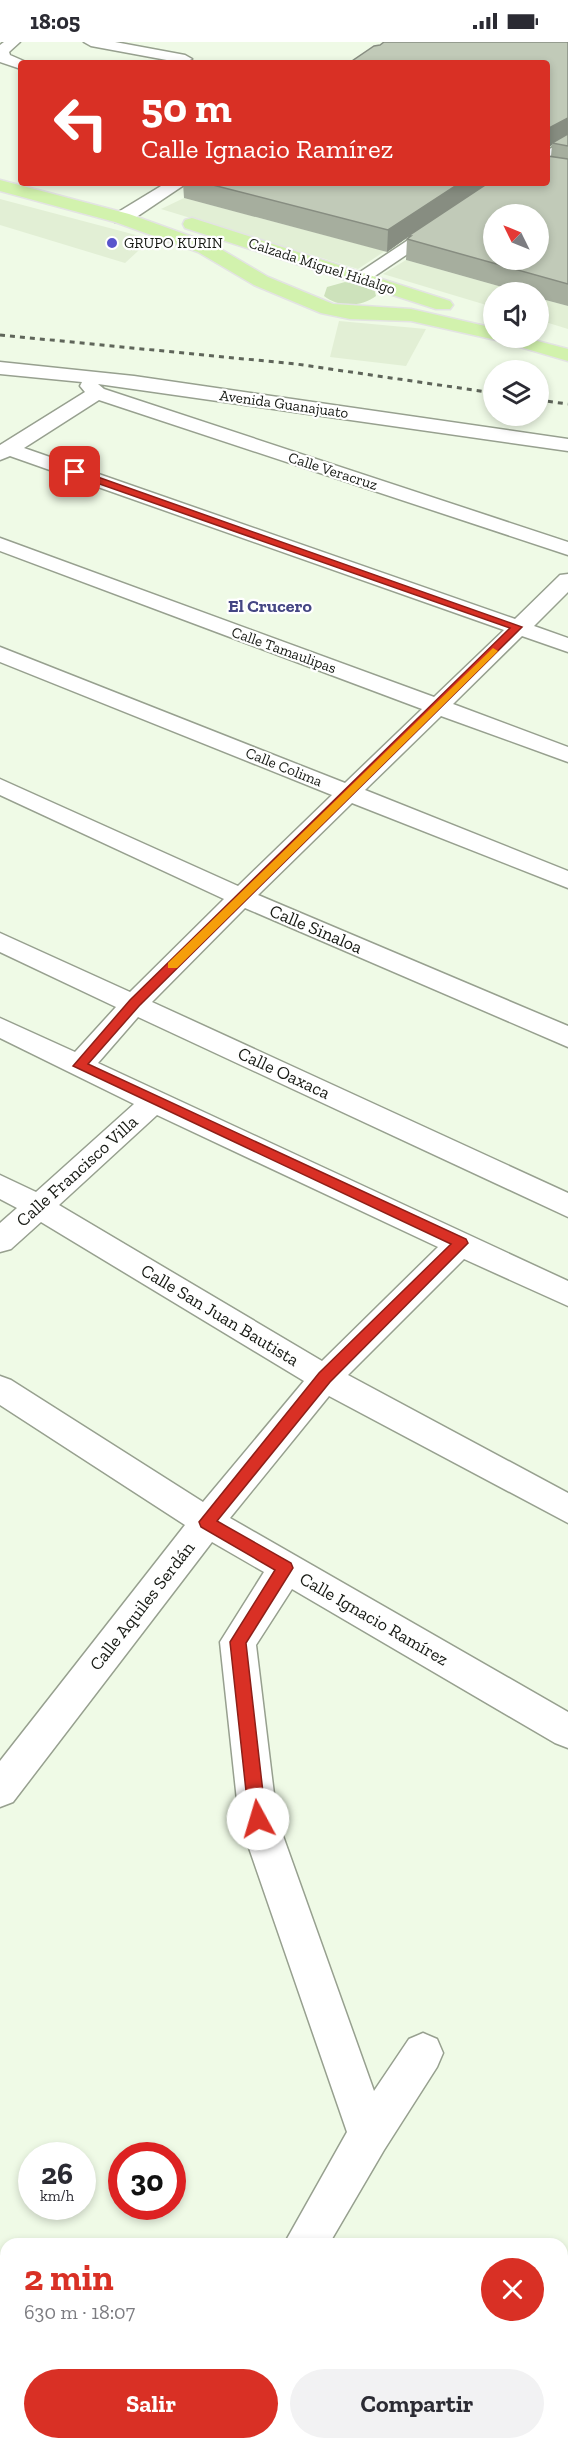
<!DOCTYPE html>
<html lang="es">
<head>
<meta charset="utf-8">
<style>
	:root { --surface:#fff; --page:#f2f2f3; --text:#2b2b33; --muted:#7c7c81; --accent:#d93025 }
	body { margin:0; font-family:"Zilla Slab",serif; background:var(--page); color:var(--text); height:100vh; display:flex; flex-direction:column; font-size:22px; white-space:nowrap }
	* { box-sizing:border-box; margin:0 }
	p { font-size:20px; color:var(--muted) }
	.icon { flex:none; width:33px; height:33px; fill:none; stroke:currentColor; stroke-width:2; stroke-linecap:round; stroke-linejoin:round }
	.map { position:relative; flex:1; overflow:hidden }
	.details { position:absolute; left:0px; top:2196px; width:568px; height:212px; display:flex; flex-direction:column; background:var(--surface); border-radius:18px 18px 0 0; box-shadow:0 3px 9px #0003 }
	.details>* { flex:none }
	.banner { position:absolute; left:18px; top:18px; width:532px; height:126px; border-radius:6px; box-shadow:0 3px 9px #0003; background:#d93025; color:#fff; overflow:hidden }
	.needle { width:39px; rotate:313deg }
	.controls { position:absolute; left:483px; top:162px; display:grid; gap:12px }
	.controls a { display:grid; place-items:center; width:66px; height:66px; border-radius:50%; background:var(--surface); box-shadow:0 3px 9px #0003; font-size:30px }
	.speed { position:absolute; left:18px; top:2100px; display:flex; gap:12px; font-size:30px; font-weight:700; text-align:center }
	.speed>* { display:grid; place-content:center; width:78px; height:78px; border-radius:50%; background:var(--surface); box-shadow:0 3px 9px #0003; line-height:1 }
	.speed small { font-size:15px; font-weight:400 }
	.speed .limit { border:9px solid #d22; background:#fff; color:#111 }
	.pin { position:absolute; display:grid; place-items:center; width:51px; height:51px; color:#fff; margin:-26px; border-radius:12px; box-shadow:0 3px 9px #0006 }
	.me { position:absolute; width:66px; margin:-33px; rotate:354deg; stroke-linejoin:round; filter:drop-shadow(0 0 4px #0008) }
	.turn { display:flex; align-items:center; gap:21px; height:126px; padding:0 24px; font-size:27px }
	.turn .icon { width:78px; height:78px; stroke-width:2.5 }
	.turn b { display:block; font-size:42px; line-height:51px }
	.round { display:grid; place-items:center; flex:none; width:63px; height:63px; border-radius:32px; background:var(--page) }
	.overview { display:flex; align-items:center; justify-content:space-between; height:102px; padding:0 24px }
	h1 { font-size:36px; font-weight:700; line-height:45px; color:var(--accent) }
	.action { display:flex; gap:12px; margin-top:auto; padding:12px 24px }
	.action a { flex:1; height:69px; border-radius:36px; background:var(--accent); color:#fff; font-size:24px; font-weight:700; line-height:69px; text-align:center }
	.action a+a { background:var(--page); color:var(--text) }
	.status { display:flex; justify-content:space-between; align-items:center; height:42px; padding:0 30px; background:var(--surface); direction:ltr }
	.status svg { height:16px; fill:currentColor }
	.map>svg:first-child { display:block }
</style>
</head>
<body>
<div class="status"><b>18:05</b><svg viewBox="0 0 49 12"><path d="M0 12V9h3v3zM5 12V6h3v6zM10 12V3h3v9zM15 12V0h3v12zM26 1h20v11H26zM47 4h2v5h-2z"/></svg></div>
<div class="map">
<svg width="568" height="2407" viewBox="0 0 568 2407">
	<rect width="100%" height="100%" fill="#effae6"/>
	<g fill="#e2efd5">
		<polygon points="184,156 385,209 358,227 161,167"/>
		<polygon points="0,157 151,197 125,221 0,183"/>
		<polygon points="406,218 520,250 494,250 493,265 383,232"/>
		<polygon points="538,256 568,264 568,287 539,278"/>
		<polygon points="339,279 426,287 406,324 330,315"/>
	</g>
	<path fill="#cde2bb" d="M345,240L374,246L376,254C361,265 339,266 324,254L327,245Z"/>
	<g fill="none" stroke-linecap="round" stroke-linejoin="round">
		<g stroke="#97a08f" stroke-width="3">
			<g id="minor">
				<polygon points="4,0 20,0 9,10 10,13 26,20 21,21 21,27 0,20 0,3"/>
				<polygon points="84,0 115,0 185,13 192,17 183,21 91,4"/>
				<polygon points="568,96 568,108 548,120 548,108"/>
				<polygon points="494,141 513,141 366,240 360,241 351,236"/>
				<path d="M0,320L134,334L568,397V409L98,342L104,347L568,500V513L99,358L24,406L515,577L560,533L568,532V550L534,584L568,596V610L522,594L453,662L568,705V720L441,674L365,748L568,829V846L352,761L258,853L568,984V1005L245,866L152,960L568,1151V1175L138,975L98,1021L568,1239V1264L464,1217L348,1333L568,1451V1481L329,1354L230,1476L568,1670V1706L555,1701L292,1547L256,1603L277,1777L374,2049L409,1997L423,1991L437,1997L443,2011L437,2025L384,2108L329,2202H284L347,2090L239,1777L220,1600L264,1530L212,1500L13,1760L0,1765V1719L185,1483L0,1363V1334L11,1338L203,1460L304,1339L41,1180L11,1207L0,1210V1181L17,1166L0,1157V1133L36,1150L134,1062L0,996V976L75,1010L116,965L0,910V891L130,950L224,857L0,753V737L238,844L332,753L0,620V605L345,741L422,667L0,509V496L434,655L504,588L10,414L0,418V403L85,350L80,344L82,340L0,332ZM157,1073L438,1205L322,1319L59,1163Z"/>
				<polygon points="0,2252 6,2255 6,2300 0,2297"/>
				<polygon points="126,2402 211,2402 209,2407 128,2407"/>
			</g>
		</g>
		<g stroke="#97a08f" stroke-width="3">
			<polygon id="tertiary" points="166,141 187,141 129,180 115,180 113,176 115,172"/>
		</g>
		<g stroke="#e3e3e3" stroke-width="3">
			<g id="primary">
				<polygon points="0,138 129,172 212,202 268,235 333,262 411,267 494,286 494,296 526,296 568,307 568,319 496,298 411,279 350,277 321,271 254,243 198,210 115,180 0,149"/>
				<polygon points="192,176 450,259 453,263 450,267 436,267 185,186 183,182 185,178"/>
			</g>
		</g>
		<use href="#minor" fill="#fff" fill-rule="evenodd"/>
		<use href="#tertiary" fill="#fff" fill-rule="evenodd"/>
		<use href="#primary" fill="#d2f2ad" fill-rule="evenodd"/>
		<g stroke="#5f655a" stroke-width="3" stroke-dasharray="5 5" stroke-linecap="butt">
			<polyline points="0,293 296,322 494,351"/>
			<polyline points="538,358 568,362"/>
		</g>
	</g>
	<path fill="#a6ae9e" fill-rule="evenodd" d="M568,0V264L538,256V250H520L406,218L407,197L408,195L387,210L184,156L183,141H548V21ZM552,103L551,114H548V105Z"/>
	<g fill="#878d81">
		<polygon points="568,76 568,95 552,101 552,103 548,106 549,86"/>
		<polygon points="460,141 490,141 408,194 408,195 387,210 388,188"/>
	</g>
	<g fill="#c1cab8" stroke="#878d81" stroke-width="1.5" fill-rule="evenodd">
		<path d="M384,0H568V76L549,86L548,114L568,117V242L407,197L411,194H408L488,141H548V21H349L374,4L380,3ZM494,172H538V218H494Z"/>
		<polygon points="568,92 568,104 552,101"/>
		<polygon points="205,141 460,141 388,188"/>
	</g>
	<polygon fill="#d93025" stroke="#8d1f18" stroke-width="1.5" points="71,428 78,428 522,585 139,964 88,1022 466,1197 468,1201 330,1340 217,1479 291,1521 293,1526 246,1601 266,1777 264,1783 258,1785 252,1783 249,1777 230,1600 275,1528 201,1485 199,1480 319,1331 451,1202 73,1024 130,958 510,586 71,432"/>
	<polygon fill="#f59e0b" points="493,606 498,609 496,611 177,926 168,926 168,921"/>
	<circle fill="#5854cc" stroke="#fff" stroke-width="2" cx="112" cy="201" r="6"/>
	<g text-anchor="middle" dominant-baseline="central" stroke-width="4.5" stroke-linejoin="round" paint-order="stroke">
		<g font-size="15" fill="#161913" stroke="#fff" text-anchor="start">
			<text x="124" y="201">GRUPO KURIN</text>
		</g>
		<g font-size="15" fill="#161913" stroke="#fff">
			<text transform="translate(322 224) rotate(18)">Calzada Miguel Hidalgo</text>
			<text transform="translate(284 362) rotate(8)">Avenida Guanajuato</text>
			<text transform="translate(333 429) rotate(18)">Calle Veracruz</text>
			<text transform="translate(284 608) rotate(20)">Calle Tamaulipas</text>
			<text transform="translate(284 725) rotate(22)">Calle Colima</text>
		</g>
		<g font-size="18" font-weight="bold" fill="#444683" stroke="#fff">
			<text x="270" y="564">El Crucero</text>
		</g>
		<g font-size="18" fill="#161913" stroke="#fff">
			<text transform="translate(316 887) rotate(23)">Calle Sinaloa</text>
			<text transform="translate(284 1031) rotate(25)">Calle Oaxaca</text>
			<text transform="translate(77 1129) rotate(-42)">Calle Francisco Villa</text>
			<text transform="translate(220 1273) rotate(31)">Calle San Juan Bautista</text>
			<text transform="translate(142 1564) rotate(-52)">Calle Aquiles Serdán</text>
			<text transform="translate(374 1577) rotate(30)">Calle Ignacio Ramírez</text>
		</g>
	</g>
</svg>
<div class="controls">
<a><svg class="needle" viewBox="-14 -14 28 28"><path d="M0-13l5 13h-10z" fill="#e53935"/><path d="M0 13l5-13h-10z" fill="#7c7c81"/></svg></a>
<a><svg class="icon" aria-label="sound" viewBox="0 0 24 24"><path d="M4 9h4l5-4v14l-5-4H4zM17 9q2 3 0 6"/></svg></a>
<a><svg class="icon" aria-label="layers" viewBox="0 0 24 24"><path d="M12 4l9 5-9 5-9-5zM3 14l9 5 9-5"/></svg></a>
</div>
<div class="speed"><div>26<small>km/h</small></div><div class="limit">30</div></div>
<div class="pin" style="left:75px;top:430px;background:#d93025"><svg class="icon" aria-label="arrive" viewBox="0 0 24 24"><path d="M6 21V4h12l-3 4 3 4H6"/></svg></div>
<svg class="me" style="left:258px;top:1777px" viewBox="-20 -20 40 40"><circle r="19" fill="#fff"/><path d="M0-13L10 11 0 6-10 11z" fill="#d93025"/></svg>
<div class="banner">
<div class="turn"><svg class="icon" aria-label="left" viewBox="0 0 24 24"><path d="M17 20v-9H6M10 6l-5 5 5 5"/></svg><div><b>50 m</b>Calle Ignacio Ramírez</div></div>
</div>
<section class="details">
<div class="overview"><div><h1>2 min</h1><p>630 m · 18:07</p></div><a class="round" style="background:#d93025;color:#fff"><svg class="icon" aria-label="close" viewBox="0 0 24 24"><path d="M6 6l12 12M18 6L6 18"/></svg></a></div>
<div class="action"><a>Salir</a><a>Compartir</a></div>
</section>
</div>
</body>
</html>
